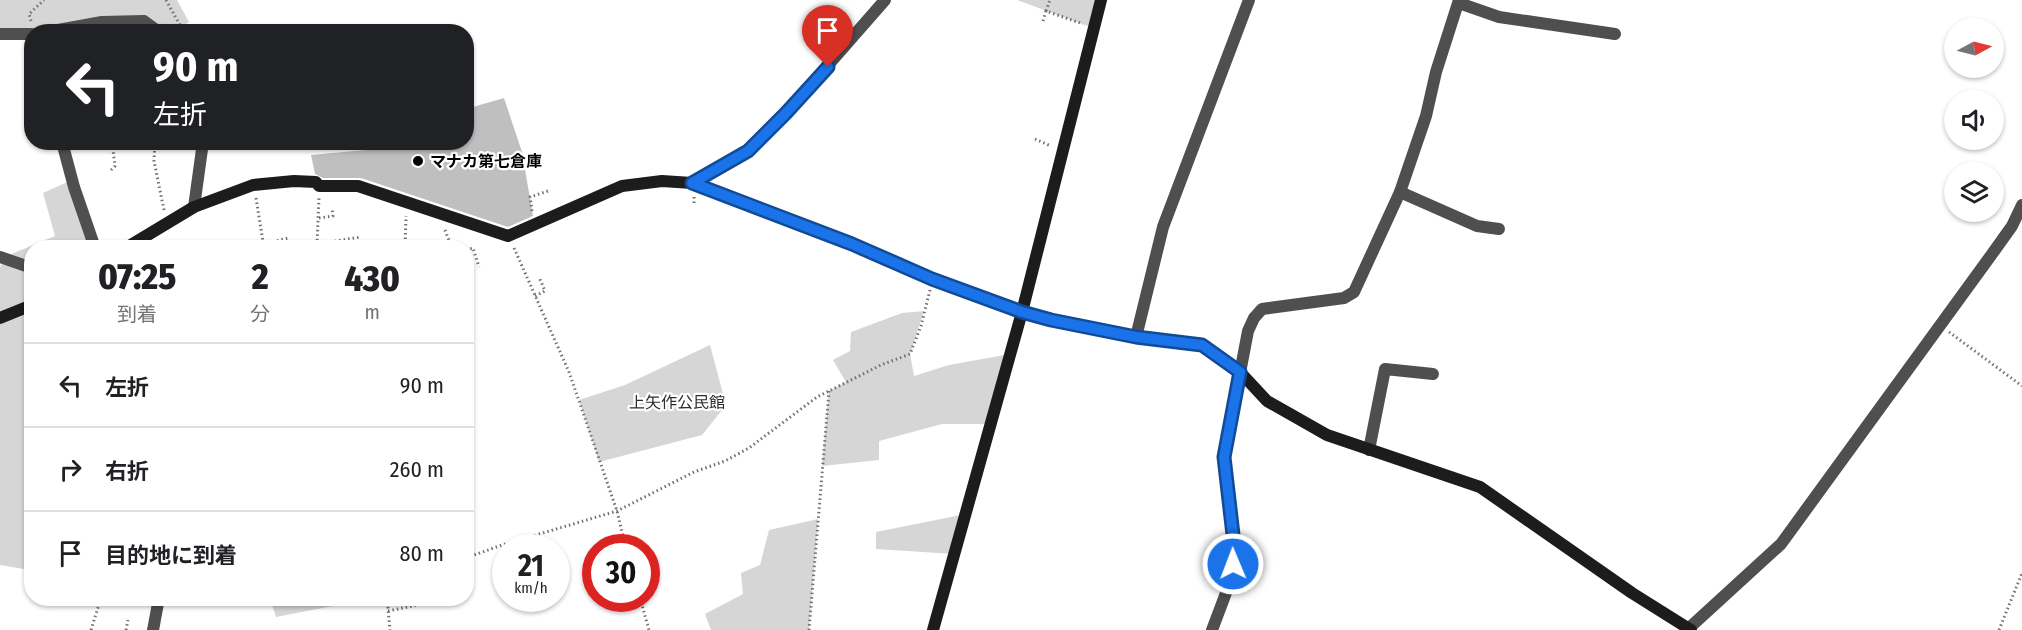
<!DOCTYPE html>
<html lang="ja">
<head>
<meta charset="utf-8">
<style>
	:root { --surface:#fff; --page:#f2f2f2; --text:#202124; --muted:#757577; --line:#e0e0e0 }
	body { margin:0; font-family:"Fira Sans Condensed","Noto Sans JP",sans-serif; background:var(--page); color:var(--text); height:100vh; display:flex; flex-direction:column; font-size:22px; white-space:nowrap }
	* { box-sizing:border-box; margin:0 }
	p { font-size:20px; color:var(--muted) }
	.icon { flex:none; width:33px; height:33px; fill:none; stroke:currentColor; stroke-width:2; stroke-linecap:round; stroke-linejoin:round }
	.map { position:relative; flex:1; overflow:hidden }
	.panel { position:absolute; left:24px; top:240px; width:450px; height:366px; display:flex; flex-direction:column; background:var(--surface); border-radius:24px; box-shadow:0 2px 4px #0004 }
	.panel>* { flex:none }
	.banner { position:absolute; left:24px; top:24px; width:450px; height:126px; border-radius:24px; box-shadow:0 2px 4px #0004; background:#202124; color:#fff; overflow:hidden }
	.needle { width:39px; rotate:83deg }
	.controls { position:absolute; left:1944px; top:18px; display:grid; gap:12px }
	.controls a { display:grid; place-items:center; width:60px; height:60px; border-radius:50%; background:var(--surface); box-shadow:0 2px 4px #0004; font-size:30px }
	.speed { position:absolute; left:492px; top:534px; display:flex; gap:12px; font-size:30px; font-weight:700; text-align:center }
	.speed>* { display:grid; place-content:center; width:78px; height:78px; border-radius:50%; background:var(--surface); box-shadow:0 2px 4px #0004; line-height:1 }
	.speed small { font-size:15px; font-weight:400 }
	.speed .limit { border:9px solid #d22; background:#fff; color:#111 }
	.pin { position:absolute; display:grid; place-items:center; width:51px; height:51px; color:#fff; margin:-62px -26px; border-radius:50% 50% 50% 0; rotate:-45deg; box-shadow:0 0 6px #0007 }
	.pin .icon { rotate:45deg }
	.me { position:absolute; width:66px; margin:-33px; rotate:359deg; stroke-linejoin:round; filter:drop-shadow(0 0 4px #0008) }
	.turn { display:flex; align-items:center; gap:21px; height:126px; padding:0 30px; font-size:27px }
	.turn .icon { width:78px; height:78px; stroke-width:2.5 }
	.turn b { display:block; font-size:42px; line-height:51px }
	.eta { display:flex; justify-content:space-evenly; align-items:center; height:102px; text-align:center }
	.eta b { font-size:36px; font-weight:800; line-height:42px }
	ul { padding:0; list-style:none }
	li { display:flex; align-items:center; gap:18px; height:84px; padding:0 30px; border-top:2px solid var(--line) }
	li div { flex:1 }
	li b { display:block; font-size:22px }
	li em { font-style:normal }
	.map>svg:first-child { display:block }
</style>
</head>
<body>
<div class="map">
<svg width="2022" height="630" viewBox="0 0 2022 630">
	<rect width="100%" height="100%" fill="#fff"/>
	<g fill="#d6d6d6">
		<path d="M0,0H177L189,22C169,34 164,35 144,21L47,31L0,34Z"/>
		<polygon points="1017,0 1101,0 1093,28"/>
		<polygon points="72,180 95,247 32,248 30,570 0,565 0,268 4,257 55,236 43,193"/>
		<polygon points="924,311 910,354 914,376 949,365 1010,354 991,424 942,424 879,441 879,460 822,466 829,391 846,382 833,360 850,351 851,332 902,313"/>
		<polygon points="710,345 726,405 702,435 599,462 579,400 625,385"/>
		<polygon points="966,514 954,554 876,549 876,532"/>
		<polygon points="818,519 809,630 711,630 705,614 743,594 741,573 760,565 769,530"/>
		<polygon points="270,598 369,598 369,599 276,617"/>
	</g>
	<polygon fill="#bfbfbf" points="504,98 522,152 533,216 508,227 361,178 323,178 315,174 311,155 366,150 380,142 466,142 466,109"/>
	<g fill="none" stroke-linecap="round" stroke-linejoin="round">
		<g stroke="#717171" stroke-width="3" stroke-dasharray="1.5 3" stroke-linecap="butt">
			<polyline points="166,0 181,27"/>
			<polyline points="1046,11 1050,0"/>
			<polyline points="31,21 29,14 44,0"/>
			<polyline points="1043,21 1046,11 1083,24"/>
			<polyline points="1035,139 1051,146"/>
			<polyline points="155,142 154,161 164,210"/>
			<polyline points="111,170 115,166 112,142"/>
			<polyline points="694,197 694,205"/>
			<polyline points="256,198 264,248"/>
			<polyline points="532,211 530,197 548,191"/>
			<polyline points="319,218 333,216 332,208"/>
			<polyline points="445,230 452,248"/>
			<polyline points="264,244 288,238"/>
			<polyline points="317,244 361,237"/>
			<polyline points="308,248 317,244 319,197"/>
			<polyline points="405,248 406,216"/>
			<polyline points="514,248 569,372 617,511 626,548"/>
			<polyline points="466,250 473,248 479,267"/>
			<polyline points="535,296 545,291 539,277"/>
			<polyline points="1949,332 2022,386"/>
			<polyline points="466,558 499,546 617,511 694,472 725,461 749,448 817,397 881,365 910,354 921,326 930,290"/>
			<polyline points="387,598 390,630"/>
			<polyline points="640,598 649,630"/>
			<polyline points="388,611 442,600"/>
			<polyline points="91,630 101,598"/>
			<polyline points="126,630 128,620"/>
			<polyline points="809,630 829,391"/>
			<polyline points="1999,630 2022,573"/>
		</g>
		<g stroke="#4f4f4f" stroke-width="12">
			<polyline points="1459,3 1499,17 1615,34"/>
			<polyline points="47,32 102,22 144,21 159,32"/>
			<polyline points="0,34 32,34"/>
			<polyline points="62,142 74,187 95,248"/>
			<polyline points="692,183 748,151 786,113 885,0"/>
			<polyline points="1400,192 1477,226 1499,229"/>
			<polyline points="194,207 203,142"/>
			<polyline points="0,257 32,268"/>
			<polyline points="1136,337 1163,227 1249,0"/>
			<polyline points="1369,450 1385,369 1433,374"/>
			<polyline points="153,630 159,598"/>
			<polyline points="1212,630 1232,577 1235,552 1224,457 1248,331 1254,318 1262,309 1344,298 1354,292 1400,192 1426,116 1436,72 1459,0"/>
			<polyline points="1687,630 1781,544 1992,254 2012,226 2022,205"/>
		</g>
		<g stroke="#1c1c1c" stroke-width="12">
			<polyline points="126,248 194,207 253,185 294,181 316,182 319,186 358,186 508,236 622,186 662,181 692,183 852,244 932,279 1022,312 1051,320 1136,337 1202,345 1240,372 1267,401 1327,435 1480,487 1632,593 1691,630"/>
			<polyline points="0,318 32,305"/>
			<polyline points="933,630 1022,312 1101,0"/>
		</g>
	</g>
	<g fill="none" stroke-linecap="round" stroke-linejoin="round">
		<g stroke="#114b97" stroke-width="15">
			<polyline id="route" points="828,67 786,113 748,151 692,183 852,244 932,279 1022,312 1051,320 1136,337 1202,345 1240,372 1224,457 1235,552 1233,564"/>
		</g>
		<use href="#route" stroke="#1a73e8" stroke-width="10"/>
	</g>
	<circle fill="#000" stroke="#fff" stroke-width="2" cx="418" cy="161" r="6"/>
	<g text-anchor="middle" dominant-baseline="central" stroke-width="4.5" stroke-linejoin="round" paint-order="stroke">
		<g font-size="16" font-weight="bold" fill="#000" stroke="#fff" text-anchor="start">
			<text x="430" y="161">マナカ第七倉庫</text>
		</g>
		<g font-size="16" fill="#2d2d2d" stroke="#fff">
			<text x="677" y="402">上矢作公民館</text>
		</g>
	</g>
</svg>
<div class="controls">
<a><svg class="needle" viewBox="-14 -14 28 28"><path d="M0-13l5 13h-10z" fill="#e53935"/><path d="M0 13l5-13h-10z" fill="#757577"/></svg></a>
<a><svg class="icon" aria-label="sound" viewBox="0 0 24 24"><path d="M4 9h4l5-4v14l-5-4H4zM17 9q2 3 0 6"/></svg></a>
<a><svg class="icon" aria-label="layers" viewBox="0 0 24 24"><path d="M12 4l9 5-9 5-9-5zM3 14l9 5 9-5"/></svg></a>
</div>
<div class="speed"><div>21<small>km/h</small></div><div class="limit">30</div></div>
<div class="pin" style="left:828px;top:67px;background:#d93025"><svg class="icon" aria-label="arrive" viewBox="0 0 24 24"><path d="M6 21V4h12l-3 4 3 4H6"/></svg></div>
<svg class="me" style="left:1233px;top:564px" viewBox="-20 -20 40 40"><circle r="17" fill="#1a73e8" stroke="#fff" stroke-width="3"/><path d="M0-11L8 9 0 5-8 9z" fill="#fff"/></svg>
<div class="banner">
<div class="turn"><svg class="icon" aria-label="left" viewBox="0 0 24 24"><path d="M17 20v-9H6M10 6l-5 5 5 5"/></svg><div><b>90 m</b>左折</div></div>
</div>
<section class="panel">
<div class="eta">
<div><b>07:25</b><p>到着</p></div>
<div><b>2</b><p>分</p></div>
<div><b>430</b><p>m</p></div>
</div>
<ul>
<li><svg class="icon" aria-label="left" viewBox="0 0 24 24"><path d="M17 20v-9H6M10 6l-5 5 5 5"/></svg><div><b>左折</b></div><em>90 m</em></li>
<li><svg class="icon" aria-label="right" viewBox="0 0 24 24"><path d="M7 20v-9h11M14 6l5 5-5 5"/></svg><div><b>右折</b></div><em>260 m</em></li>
<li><svg class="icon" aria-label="arrive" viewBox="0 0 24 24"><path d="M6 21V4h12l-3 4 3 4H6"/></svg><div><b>目的地に到着</b></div><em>80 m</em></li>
</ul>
</section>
</div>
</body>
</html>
